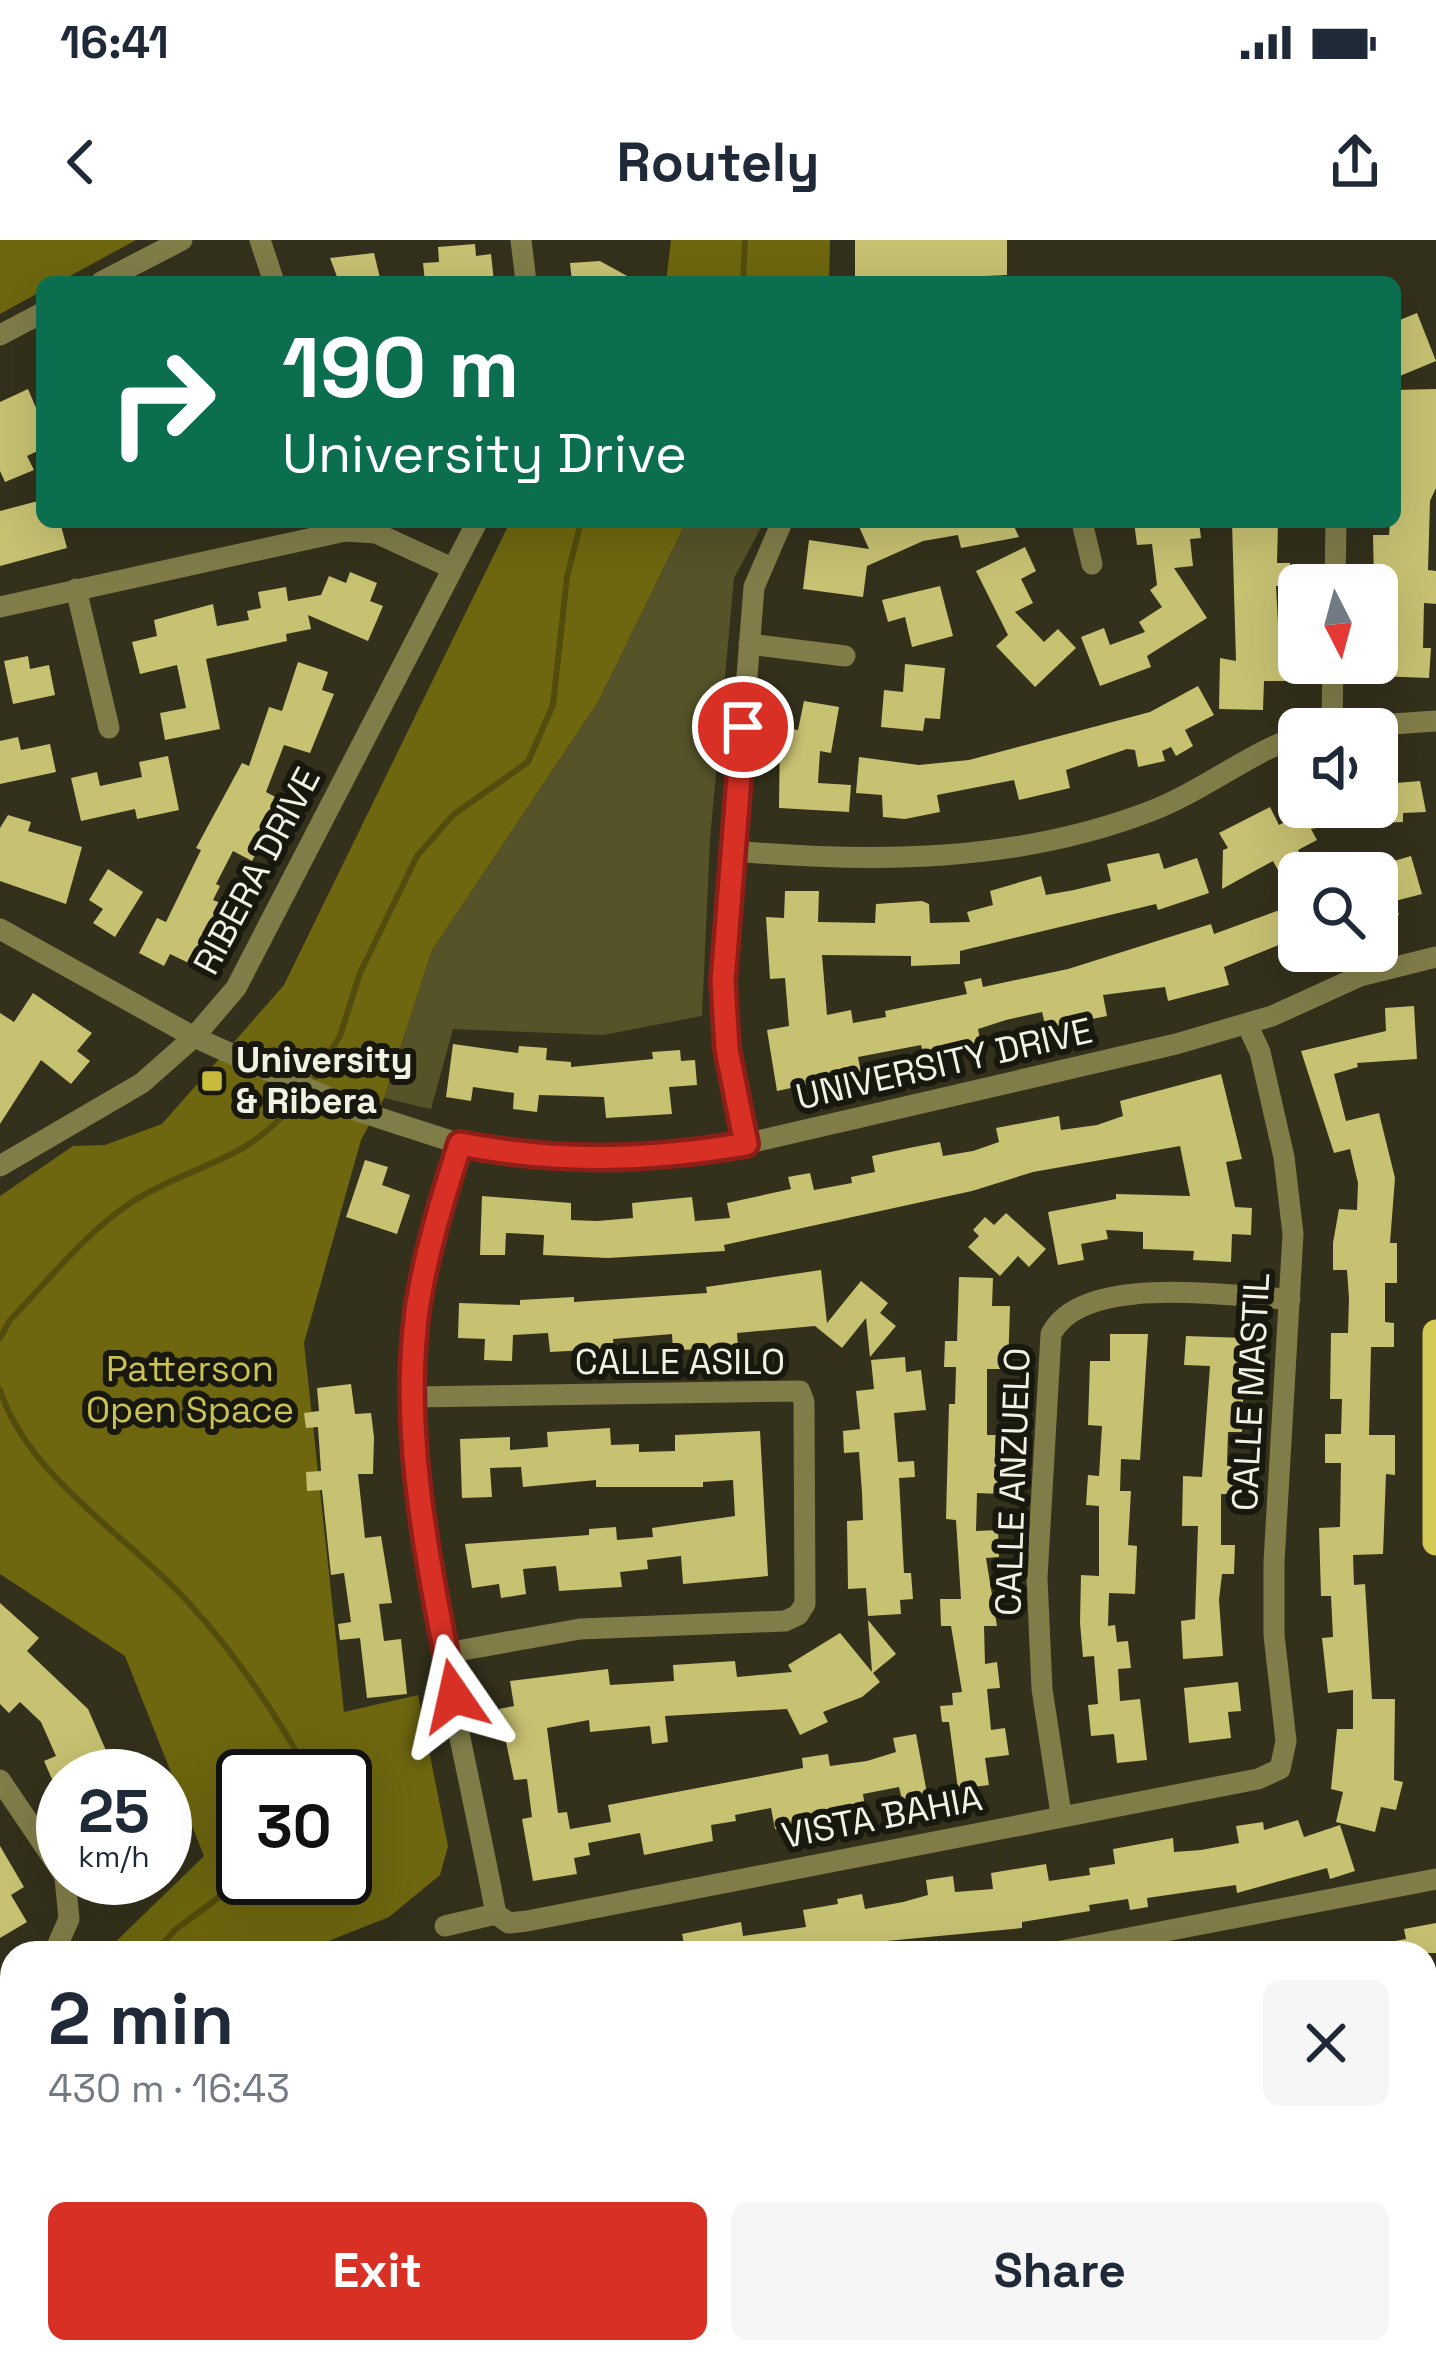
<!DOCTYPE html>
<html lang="en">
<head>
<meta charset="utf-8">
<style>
	:root { --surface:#fff; --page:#f6f6f7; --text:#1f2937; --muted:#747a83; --accent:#d93025 }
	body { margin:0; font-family:"Space Grotesk",sans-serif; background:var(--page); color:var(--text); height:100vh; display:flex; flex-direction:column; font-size:45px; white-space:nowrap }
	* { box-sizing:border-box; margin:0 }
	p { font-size:39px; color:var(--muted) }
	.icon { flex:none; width:66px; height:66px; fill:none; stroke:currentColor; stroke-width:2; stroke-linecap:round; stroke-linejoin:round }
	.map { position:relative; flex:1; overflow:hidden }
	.panel { position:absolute; left:0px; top:1701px; width:1437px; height:423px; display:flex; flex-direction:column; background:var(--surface); border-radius:36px 36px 0 0; box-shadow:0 12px 48px #0002 }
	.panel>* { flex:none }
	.top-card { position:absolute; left:36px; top:36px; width:1365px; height:252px; border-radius:18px; box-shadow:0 12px 48px #0002; background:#0b6e4f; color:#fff; overflow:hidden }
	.needle { width:78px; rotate:174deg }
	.controls { position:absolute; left:1278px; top:324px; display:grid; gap:24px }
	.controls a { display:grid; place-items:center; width:120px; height:120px; border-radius:18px; background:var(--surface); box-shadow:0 12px 48px #0002; font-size:60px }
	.speed { position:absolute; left:36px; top:1509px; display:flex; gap:24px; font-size:60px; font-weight:700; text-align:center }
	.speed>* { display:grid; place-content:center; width:156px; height:156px; border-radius:50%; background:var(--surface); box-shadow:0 12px 48px #0002; line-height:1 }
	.speed small { font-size:30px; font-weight:400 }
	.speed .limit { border:6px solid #111; border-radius:18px; background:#fff; color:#111 }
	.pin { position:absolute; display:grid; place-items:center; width:102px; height:102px; color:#fff; margin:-51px; border:6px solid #fff; border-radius:50%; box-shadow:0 3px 12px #0007 }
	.me { position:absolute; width:132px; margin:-66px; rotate:349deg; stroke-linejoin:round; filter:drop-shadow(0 0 9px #0008) }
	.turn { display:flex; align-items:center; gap:42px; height:252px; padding:0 48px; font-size:54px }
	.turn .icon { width:156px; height:156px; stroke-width:2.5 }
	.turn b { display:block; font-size:84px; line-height:102px }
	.round { display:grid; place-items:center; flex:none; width:126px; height:126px; border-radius:18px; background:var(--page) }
	.summary { display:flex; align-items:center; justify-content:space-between; height:204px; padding:0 48px }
	h1 { font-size:72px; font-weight:600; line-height:90px }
	.button { display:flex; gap:24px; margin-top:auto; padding:24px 48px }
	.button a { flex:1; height:138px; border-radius:18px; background:var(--accent); color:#fff; font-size:48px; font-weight:600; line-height:138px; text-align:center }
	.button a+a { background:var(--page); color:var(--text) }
	.status { display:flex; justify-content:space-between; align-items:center; height:84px; padding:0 60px; background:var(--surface); direction:ltr }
	.status svg { height:33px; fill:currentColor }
	header { display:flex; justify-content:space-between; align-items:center; height:156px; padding:0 48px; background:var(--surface); font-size:54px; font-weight:600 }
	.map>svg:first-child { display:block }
</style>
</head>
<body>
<div class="status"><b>16:41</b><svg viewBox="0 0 49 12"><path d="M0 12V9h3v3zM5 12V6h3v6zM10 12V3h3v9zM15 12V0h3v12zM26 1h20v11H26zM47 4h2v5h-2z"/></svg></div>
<header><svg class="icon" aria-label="back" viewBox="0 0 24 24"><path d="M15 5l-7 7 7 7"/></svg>Routely<svg class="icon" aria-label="share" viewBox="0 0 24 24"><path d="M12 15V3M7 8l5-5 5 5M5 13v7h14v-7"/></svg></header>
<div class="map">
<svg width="1436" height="2122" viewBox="0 0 1436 2122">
	<rect width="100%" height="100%" fill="#33311b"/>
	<polygon fill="#565329" points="686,282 764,282 734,338 710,599 702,776 603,795 453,789 431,869 384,858 432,710 598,462"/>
	<g fill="#6e670f" fill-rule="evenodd">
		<polygon points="0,0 136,0 59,42 42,42 42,51 0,74"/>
		<polygon points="671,0 830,0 829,42 666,42"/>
		<path d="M510,282H686L598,462L432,710L384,858L361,900L304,1103L344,1472L418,1455L448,1606L440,1635L389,1677L298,1713H104L204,1616L125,1416L0,1334V956L73,906L105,905L162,884L284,745ZM243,1536H345V1638H243Z"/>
		<polygon points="12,1800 12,2112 112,2112 112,2122 0,2122 0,1812"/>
	</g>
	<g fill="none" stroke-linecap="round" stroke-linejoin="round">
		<g stroke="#524d0c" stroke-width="6">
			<polyline points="743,42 745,0"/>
			<polyline points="312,842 340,796 360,733 417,616 453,575 528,522 553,465 567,337 581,282"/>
			<path d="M0,1098L10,1080C48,1041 86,992 132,962C203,918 245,927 304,852"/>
			<path d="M0,1150C28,1237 128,1296 188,1362C236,1415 276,1473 310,1536"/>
			<polyline points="155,1713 175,1690 245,1638"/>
			<polyline points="0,1858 12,1847"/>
		</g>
	</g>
	<g fill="#c7c172">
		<polygon points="855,0 1007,0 1007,35 855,42"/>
		<polygon points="475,4 476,16 491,14 494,42 425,42 423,23 439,22 438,7"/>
		<polygon points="374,13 381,42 339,42 330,18"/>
		<polygon points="600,21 638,42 572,42 570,23"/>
		<polygon points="1417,73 1436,121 1395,138 1395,82"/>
		<polygon points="28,149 42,182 42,194 36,197 42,209 27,216 34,230 5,242 0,231 0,162"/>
		<polygon points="1436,149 1436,248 1430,261 1428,330 1436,331 1436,364 1424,363 1423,408 1431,408 1429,438 1377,436 1377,389 1389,389 1390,351 1377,351 1374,345 1373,295 1389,295 1390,282 1395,282 1395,150"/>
		<polygon points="42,260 42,282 60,282 67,308 0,326 0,271"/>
		<polygon points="857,282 1012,282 1019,297 961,308 958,295 923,301 867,326 863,357 803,349 809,300 869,309"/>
		<polygon points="1134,282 1199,282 1201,298 1190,299 1193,326 1174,328 1207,378 1147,416 1151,427 1100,446 1081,397 1104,388 1110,405 1145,392 1139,382 1162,367 1150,350 1157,345 1152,304 1137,305"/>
		<polygon points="1232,282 1278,282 1277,323 1290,323 1290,346 1276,346 1278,384 1290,384 1287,441 1264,441 1263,470 1219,469 1220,418 1236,421"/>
		<polygon points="1025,307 1036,331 1021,339 1033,363 1015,372 1044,402 1058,389 1076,408 1035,447 996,406 1008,395 976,331"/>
		<polygon points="350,332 377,343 370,361 383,366 368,401 308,375 311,389 286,394 287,401 206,419 220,489 165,500 160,473 186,468 177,425 140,434 132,402 157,396 154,380 213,364 217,386 249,380 247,371 261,368 258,352 286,347 288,361 321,355 329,336 346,343"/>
		<polygon points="940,346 953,396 912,407 905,377 888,382 882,360"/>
		<polygon points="28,416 30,429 49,425 55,455 13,464 4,421"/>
		<polygon points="298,422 328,432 322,450 334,454 310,513 284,505 266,552 283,561 252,621 233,611 216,644 220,646 213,660 226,665 214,690 195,726 170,714 164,726 139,713 157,678 166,682 201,610 196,608 242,523 249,526 269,467 282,471"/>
		<polygon points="905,424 945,428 940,479 925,478 923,491 881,487 884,450 903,452"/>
		<polygon points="1198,446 1214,475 1185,490 1193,506 1176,516 1171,507 1162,511 1165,521 1138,527 1135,510 1127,509 1066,530 1070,548 1019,560 1014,540 937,555 940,572 905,579 883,577 882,555 856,553 859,517 919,525 969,520 1150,472"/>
		<polygon points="804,461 839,467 831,513 820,511 818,543 851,545 849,572 779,568 780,487 798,490"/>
		<polygon points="18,497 21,510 50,504 56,532 0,544 0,501"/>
		<polygon points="168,516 179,570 137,579 135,569 81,581 71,538 97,532 100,546 142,537 139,522"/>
		<polygon points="1395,520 1396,543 1420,541 1426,572 1403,573 1403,582 1376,583 1376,576 1311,589 1317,600 1298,610 1304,619 1279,632 1273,621 1222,649 1223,610 1228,608 1219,593 1270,567 1279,585 1313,567 1377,567 1377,521"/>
		<polygon points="8,575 31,582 28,591 82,607 66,664 0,641 0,588"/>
		<polygon points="1159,613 1164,629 1197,618 1209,653 1158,670 1156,664 960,711 960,724 911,726 911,716 822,715 827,775 851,770 853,783 886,777 885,771 967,754 964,742 981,738 983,747 1068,729 1211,684 1214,694 1299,663 1299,732 1286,702 1224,727 1229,745 1168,761 1165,747 1103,755 1107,776 1046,788 1042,772 1006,780 978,789 981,805 924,818 921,805 858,817 861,833 777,851 767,790 789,786 785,738 770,739 766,677 784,678 785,651 819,651 818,682 875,683 876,664 922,661 929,664 930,683 970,682 967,672 993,665 990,651 1041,636 1046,655 1074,650 1111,641 1107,624"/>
		<polygon points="1411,616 1422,654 1395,661 1399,675 1377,681 1377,626"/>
		<polygon points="108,629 143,652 115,697 93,683 103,669 89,660"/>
		<polygon points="33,753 92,793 77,811 90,821 71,844 41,820 0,884 0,773 14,782"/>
		<polygon points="1414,766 1417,819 1357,823 1358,827 1334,834 1346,881 1379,873 1395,938 1390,1003 1397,1003 1397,1043 1385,1043 1385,1082 1394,1083 1394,1107 1371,1107 1369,1195 1395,1195 1395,1235 1386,1234 1383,1314 1353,1315 1354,1345 1365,1344 1372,1459 1395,1459 1394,1540 1403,1542 1396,1570 1381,1567 1375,1592 1336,1582 1343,1552 1331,1549 1337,1489 1353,1489 1353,1450 1328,1453 1322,1398 1333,1397 1331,1356 1321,1356 1319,1288 1340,1287 1341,1223 1325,1223 1325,1194 1341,1194 1342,1159 1330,1159 1331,1093 1348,1093 1349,1058 1347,1030 1333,1030 1333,1003 1339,969 1357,970 1358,943 1350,909 1334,913 1301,811 1386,791 1385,768"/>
		<polygon points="453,804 518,813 519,806 547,808 546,820 571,822 571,827 653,819 652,812 680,810 681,821 695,820 697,845 669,847 672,874 606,878 604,857 539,855 537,872 513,869 514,853 473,847 471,861 446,857"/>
		<polygon points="1221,834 1242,919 1226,922 1235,967 1252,968 1251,995 1232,994 1231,1022 1193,1020 1194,1011 1143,1009 1143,992 1106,990 1108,999 1081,1004 1084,1020 1058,1025 1048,972 1116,959 1116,954 1190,956 1180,906 1033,932 972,951 724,1005 725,1011 608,1018 543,1015 544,995 506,993 505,1015 480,1015 482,956 571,963 571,980 597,981 633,978 632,963 692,957 695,981 730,978 727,963 791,949 788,937 810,933 814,950 852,943 851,937 875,932 872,916 909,908 940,902 943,916 973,911 999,902 996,888 1059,876 1061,890 1097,885 1123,876 1120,861"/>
		<polygon points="365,920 388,927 382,945 410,955 397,994 346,977"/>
		<polygon points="1006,973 1046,1009 1029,1027 1018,1016 1000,1036 968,1007 979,996 973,990 985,977 994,985"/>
		<polygon points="821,1030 827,1083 861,1041 888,1063 880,1073 896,1086 870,1117 866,1078 842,1108 815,1086 737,1093 738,1107 711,1109 673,1110 672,1094 613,1099 614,1113 587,1115 587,1110 550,1112 548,1093 513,1095 512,1121 484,1120 485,1099 458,1098 459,1063 520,1065 520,1060 574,1057 574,1062 707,1053 706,1047"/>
		<polygon points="959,1037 993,1038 992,1066 1010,1066 1008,1129 987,1129 987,1195 1002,1195 1000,1254 977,1253 976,1291 998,1290 999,1317 986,1318 997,1386 984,1386 985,1424 997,1422 1000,1448 987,1449 991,1490 1005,1488 1009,1515 985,1518 989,1545 958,1549 949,1482 942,1482 940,1466 953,1465 952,1453 962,1452 951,1386 941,1386 940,1359 961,1359 956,1280 946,1279 949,1164 955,1164 956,1127 944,1127 945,1101 957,1101"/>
		<polygon points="1110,1094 1148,1094 1140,1220 1121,1219 1120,1251 1131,1251 1128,1305 1137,1306 1135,1354 1109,1353 1108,1386 1115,1385 1117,1402 1128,1401 1131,1428 1118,1429 1120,1461 1140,1459 1147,1520 1117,1523 1114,1494 1091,1496 1088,1465 1098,1464 1094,1416 1083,1417 1080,1383 1081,1335 1099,1336 1099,1266 1086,1265 1088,1235 1099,1236 1102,1186 1088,1185 1090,1121 1110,1121"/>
		<polygon points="1186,1096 1245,1098 1242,1192 1228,1192 1227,1226 1238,1226 1238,1254 1221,1254 1221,1305 1235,1305 1234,1334 1222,1334 1219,1360 1223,1416 1183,1419 1181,1381 1195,1379 1198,1286 1182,1286 1183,1236 1202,1237 1210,1126 1184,1125"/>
		<polygon points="905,1117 906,1132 921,1130 926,1170 894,1173 898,1222 914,1221 915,1237 899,1238 904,1333 911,1333 913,1359 900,1360 901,1374 868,1376 866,1348 848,1349 847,1281 863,1280 862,1253 859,1212 844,1213 843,1191 860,1189 856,1151 874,1149 871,1120"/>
		<polygon points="351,1144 355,1174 371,1173 374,1197 373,1234 358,1234 365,1298 381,1296 392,1363 379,1364 384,1401 401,1399 407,1454 367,1458 360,1398 340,1400 338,1384 351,1382 344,1333 331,1335 322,1250 307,1251 306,1232 321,1231 318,1187 306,1188 304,1173 319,1171 317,1148"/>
		<polygon points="610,1188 611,1205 639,1204 639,1212 675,1211 675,1195 760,1191 768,1336 683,1344 681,1316 647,1320 648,1329 620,1332 622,1347 559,1351 556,1326 523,1329 526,1354 501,1358 499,1344 472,1348 465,1304 589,1295 589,1289 616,1287 617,1300 653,1297 652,1288 735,1276 733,1240 703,1242 703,1247 596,1247 596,1240 523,1247 521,1227 490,1228 492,1257 462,1258 460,1199 510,1197 510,1210 548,1207 547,1192"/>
		<polygon points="0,1363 39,1398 27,1411 88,1469 111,1522 100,1526 106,1536 63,1536 63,1564 44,1521 56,1516 41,1482 20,1462 9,1473 0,1464"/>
		<polygon points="868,1380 896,1414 873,1433 880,1442 862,1457 823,1472 828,1482 800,1495 787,1469 665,1476 668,1502 652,1504 650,1486 590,1492 589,1480 547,1488 558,1573 567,1572 570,1589 611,1582 608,1565 803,1528 802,1518 828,1514 830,1526 867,1521 896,1512 893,1498 916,1494 928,1559 903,1564 899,1547 863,1554 866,1574 775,1589 771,1568 735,1575 736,1581 711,1585 713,1601 644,1615 640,1593 588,1603 590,1615 574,1618 577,1634 533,1641 522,1579 532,1577 527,1539 514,1540 499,1469 514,1466 510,1441 608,1429 610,1445 674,1441 673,1425 735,1421 737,1437 792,1432 788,1425 840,1393 872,1432"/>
		<polygon points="1238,1442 1241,1471 1228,1472 1231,1498 1189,1503 1184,1448"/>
		<polygon points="1298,1580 1304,1597 1340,1585 1355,1631 1330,1639 1327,1628 1237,1653 1236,1645 1147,1658 1148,1667 1130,1670 1128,1659 1089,1665 1090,1671 1022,1682 1022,1688 876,1702 878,1713 686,1713 682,1694 741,1682 743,1696 806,1687 803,1670 838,1664 837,1659 862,1654 865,1669 903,1662 928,1655 926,1640 953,1636 955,1652 993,1649 991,1633 1046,1624 1049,1641 1090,1635 1089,1628 1115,1624 1113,1609 1173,1598 1174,1612 1201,1610 1239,1603 1236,1586 1263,1582 1264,1590"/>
		<polygon points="0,1606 24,1647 11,1655 27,1682 0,1698"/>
		<polygon points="100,1638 154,1638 115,1663"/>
		<polygon points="1436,1683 1436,1713 1374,1713 1374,1705 1406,1699 1404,1689"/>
	</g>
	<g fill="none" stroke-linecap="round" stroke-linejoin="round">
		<g stroke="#817d49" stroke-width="21">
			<polyline points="260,0 274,42"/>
			<polyline points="521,0 526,42"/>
			<polyline points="101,42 182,0"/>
			<polyline points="0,95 42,73"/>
			<polyline points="1082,282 1092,324"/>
			<polyline points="1335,345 1336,282"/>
			<polyline points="76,349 109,488"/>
			<polyline points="0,367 345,291 376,293 452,328"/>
			<polyline points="749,404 845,416"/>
			<polyline points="1332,485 1333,423"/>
			<polyline points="1320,489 1436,481"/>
			<path d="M733,611C874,623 1016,623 1151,571C1203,551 1247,514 1299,496"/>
			<polyline points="0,689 194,797 358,871 460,904 532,918 600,921 745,904 1176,804 1272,776 1360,736 1436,717"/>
			<path d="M460,904C443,958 423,1014 417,1071C400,1273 459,1477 496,1674"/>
			<polyline points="745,904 727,809 723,741 754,347 782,282"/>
			<polyline points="0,926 142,843 194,797 236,748 477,282"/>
			<polyline points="414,1157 800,1151 804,1162 805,1364 798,1375 785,1381 580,1389 446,1413"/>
			<polyline points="0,1540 63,1633"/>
			<path d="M1061,1574L1042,1449L1037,1338L1051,1094C1083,1032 1228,1057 1290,1059"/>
			<polyline points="496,1674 509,1683 527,1681 1258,1539 1280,1529 1286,1501 1274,1395 1274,1322 1293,994 1284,917 1260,812 1247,784"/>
			<polyline points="445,1686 496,1674"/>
			<polyline points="54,1713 69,1679 65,1638"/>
			<polyline points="1051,1713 1436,1639"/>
			<polyline points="0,1769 12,1756"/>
			<polyline points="790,2112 790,2122"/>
			<polyline points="1275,2112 1283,2122"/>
		</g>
		<polyline stroke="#d3c955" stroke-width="27" points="1436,1093 1436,1302"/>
	</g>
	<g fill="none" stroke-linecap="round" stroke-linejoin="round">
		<g stroke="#8d1f18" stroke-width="30">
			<path id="route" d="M454,1456C430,1329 399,1194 418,1064C427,1009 443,957 460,904C558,923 647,921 746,904L727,809L723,741L743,487"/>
		</g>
		<use href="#route" stroke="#d93025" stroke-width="21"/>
	</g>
	<rect fill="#c6bb3c" stroke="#19180f" stroke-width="4.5" x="200" y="829" width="24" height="24" rx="6"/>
	<g text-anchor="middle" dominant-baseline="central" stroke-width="12" stroke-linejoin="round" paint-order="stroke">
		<g font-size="36" fill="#f2f2e4" stroke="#19180f">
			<text transform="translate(257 631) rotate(-62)">RIBERA DRIVE</text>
			<text transform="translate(944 824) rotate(-13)">UNIVERSITY DRIVE</text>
			<text x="680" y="1122">CALLE ASILO</text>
			<text transform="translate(1251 1152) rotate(-87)">CALLE MASTIL</text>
			<text transform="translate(1013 1242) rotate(-88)">CALLE ANZUELO</text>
			<text transform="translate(882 1577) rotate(-11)">VISTA BAHIA</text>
		</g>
		<g font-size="36" font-weight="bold" fill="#f2f2e4" stroke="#19180f" text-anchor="start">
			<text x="236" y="820">University<tspan x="236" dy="41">&amp; Ribera</tspan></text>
		</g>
		<g font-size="36" fill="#cbc254" stroke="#19180f">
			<text x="190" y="1129">Patterson<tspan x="190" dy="41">Open Space</tspan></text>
		</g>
	</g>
</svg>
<div class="controls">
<a><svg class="needle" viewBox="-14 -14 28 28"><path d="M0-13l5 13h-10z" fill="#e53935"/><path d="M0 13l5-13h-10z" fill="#747a83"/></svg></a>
<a><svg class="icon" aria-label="sound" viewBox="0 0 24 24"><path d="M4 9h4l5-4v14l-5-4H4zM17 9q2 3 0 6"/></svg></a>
<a><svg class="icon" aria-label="search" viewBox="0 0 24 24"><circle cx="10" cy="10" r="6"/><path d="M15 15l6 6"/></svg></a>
</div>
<div class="speed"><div>25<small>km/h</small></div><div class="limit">30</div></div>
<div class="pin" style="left:743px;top:487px;background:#d93025"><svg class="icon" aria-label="arrive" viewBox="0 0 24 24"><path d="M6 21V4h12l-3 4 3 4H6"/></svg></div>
<svg class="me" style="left:454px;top:1456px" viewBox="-20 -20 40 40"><path d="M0-17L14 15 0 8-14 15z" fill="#d93025" stroke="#fff" stroke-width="4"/></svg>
<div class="top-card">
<div class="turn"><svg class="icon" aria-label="right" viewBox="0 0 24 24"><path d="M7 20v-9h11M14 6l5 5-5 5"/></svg><div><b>190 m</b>University Drive</div></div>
</div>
<section class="panel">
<div class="summary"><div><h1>2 min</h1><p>430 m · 16:43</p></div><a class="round"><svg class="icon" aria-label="close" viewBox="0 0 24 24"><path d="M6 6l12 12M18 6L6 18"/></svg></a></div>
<div class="button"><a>Exit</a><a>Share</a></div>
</section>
</div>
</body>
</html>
